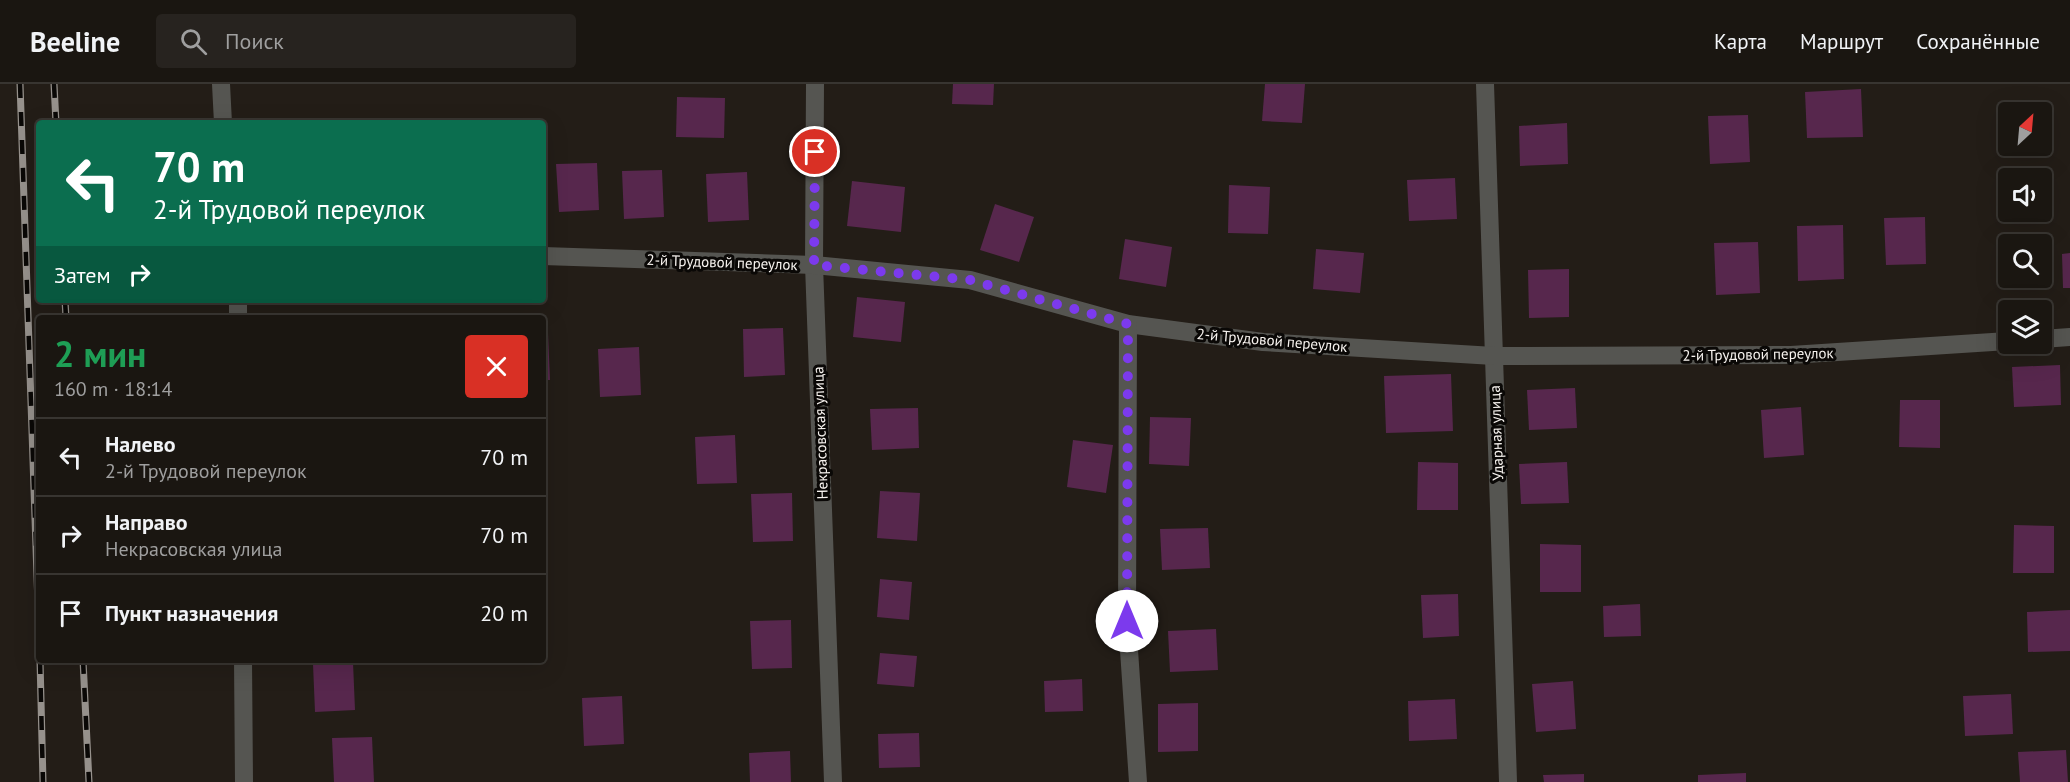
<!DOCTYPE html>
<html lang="ru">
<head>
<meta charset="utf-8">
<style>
	:root { --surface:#1a1611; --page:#27231f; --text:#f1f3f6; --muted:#9f9f9f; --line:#383531 }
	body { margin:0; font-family:"PT Sans",sans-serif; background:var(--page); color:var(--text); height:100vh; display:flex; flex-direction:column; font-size:22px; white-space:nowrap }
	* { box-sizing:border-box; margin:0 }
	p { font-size:20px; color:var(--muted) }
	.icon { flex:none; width:33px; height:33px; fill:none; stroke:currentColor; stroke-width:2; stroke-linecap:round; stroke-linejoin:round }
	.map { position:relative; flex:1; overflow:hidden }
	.side { position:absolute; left:36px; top:231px; width:510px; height:348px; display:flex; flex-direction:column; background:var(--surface); border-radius:6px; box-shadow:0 6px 24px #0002,0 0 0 2px var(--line) }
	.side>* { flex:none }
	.guide { position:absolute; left:36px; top:36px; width:510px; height:183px; border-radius:6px; box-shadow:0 6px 24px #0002,0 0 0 2px var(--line); background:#0b6e4f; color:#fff; overflow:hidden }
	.needle { width:39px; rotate:26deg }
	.tools { position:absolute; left:1998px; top:18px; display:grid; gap:12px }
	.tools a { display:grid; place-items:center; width:54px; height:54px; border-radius:6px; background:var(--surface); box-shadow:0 6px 24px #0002,0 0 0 2px var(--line); font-size:30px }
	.pin { position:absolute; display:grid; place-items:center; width:51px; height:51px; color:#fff; margin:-26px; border:3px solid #fff; border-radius:50%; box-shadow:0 2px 6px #0007 }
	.me { position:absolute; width:66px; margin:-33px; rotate:0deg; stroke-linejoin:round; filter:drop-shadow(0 0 4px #0008) }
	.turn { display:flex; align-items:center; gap:21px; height:126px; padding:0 18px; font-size:27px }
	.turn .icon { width:78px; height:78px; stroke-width:2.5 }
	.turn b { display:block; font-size:42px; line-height:51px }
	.then { display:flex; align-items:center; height:57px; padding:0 18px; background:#0003; gap:12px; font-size:22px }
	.round { display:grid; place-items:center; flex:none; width:63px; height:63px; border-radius:6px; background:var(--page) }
	.head { display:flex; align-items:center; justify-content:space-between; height:102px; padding:0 18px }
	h1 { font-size:36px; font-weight:700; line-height:45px; color:#1e9e55 }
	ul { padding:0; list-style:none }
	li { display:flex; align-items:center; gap:18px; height:78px; padding:0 18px; border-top:2px solid var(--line) }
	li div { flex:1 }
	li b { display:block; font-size:22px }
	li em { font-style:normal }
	header { display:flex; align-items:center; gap:36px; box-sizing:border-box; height:84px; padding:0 30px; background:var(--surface); border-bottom:2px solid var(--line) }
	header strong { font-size:28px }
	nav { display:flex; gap:33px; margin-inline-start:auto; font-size:21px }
	.search { width:420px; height:54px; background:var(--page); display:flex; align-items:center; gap:15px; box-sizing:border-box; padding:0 21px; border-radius:6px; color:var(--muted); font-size:22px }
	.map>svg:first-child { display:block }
</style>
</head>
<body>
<header>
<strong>Beeline</strong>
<div class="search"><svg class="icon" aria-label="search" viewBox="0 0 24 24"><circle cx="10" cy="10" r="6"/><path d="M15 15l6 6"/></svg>Поиск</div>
<nav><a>Карта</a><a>Маршрут</a><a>Сохранённые</a></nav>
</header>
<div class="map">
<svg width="2070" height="698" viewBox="0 0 2070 698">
	<rect width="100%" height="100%" fill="#231d17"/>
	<g fill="#57274d">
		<polygon points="953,0 994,0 993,21 952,20"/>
		<polygon points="1265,0 1305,0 1302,39 1262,37"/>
		<polygon points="1861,5 1863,53 1807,54 1805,8"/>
		<polygon points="677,13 725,14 724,54 676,53"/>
		<polygon points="1748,31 1750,78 1710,80 1708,32"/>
		<polygon points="1567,39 1568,80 1520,82 1519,42"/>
		<polygon points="597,79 599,126 559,128 556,80"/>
		<polygon points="662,86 664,133 624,135 622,87"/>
		<polygon points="747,88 749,136 708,138 706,90"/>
		<polygon points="1455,94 1457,135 1409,137 1407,96"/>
		<polygon points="852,97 905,103 901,148 847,142"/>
		<polygon points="1229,101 1270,103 1268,150 1228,149"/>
		<polygon points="995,120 1034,133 1019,178 980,166"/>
		<polygon points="1925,133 1926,180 1886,181 1884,134"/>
		<polygon points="1843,141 1844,195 1798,197 1797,142"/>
		<polygon points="1125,155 1172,163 1166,203 1119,195"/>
		<polygon points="1758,158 1760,209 1716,211 1714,159"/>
		<polygon points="1316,165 1364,169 1360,209 1313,205"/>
		<polygon points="2070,169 2070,204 2063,204 2062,170"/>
		<polygon points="1569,185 1569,233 1529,234 1528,186"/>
		<polygon points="857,213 905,218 901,258 853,253"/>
		<polygon points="783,244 785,291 744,293 743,245"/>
		<polygon points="543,249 548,249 550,296 543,296"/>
		<polygon points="639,263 641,311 600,313 598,265"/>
		<polygon points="2060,281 2061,321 2014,323 2012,283"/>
		<polygon points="1451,290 1453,347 1386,349 1384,292"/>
		<polygon points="1575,304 1577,344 1529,346 1527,306"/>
		<polygon points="1900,316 1940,316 1940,364 1899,363"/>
		<polygon points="1801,323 1804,371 1764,374 1761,326"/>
		<polygon points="918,324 919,364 872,366 870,325"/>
		<polygon points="1150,333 1191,334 1189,382 1149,380"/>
		<polygon points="735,351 737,399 697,400 695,353"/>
		<polygon points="1073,356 1113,361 1106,409 1067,403"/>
		<polygon points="1418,378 1458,379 1458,426 1417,426"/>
		<polygon points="1567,378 1569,419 1521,420 1519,380"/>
		<polygon points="880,407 920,409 917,457 877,454"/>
		<polygon points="792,409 793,457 753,458 751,410"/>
		<polygon points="2014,441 2054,442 2054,489 2013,489"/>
		<polygon points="1208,444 1210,484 1162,486 1160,445"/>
		<polygon points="1540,460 1581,461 1581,508 1540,508"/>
		<polygon points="880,495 912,498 909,536 877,533"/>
		<polygon points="1458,510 1459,552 1423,554 1421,511"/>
		<polygon points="1640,520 1641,552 1604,553 1603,522"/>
		<polygon points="2070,526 2070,567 2028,568 2027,528"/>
		<polygon points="791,536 792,584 752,585 750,537"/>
		<polygon points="1216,545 1218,586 1170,588 1168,547"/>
		<polygon points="880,569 917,572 914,603 877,600"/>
		<polygon points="353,578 355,626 315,628 313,580"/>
		<polygon points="1082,595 1083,627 1045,628 1044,597"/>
		<polygon points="1573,597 1576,645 1536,648 1532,600"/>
		<polygon points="2011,610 2013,650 1965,652 1963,612"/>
		<polygon points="622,612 624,660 584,662 582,614"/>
		<polygon points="1455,615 1457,655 1409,657 1408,617"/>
		<polygon points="1198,619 1198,667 1158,668 1158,620"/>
		<polygon points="919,649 920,683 879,684 878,650"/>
		<polygon points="372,653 374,698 334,698 332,654"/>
		<polygon points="2066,666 2068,698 2020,698 2018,668"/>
		<polygon points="790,667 791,698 750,698 749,669"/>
		<polygon points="1746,689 1746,698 1698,698 1698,691"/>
		<polygon points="1584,690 1584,698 1544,698 1543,691"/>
	</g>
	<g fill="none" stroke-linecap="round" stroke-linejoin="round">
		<g stroke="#555551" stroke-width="18">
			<polyline points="221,0 223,39"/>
			<polyline points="815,0 814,181 833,698"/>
			<polyline points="1485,0 1508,698"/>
			<polyline points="543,172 814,181 970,196 1128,240 1263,258 1494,272 1791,271 2008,257"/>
			<polyline points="238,216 238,234"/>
			<polyline points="1128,240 1127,537 1138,698"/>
			<polyline points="2042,255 2070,253"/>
			<polyline points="243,576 244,698"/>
		</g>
		<g stroke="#96918c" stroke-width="7">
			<g id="rail">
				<polyline points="20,0 39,550"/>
				<polyline points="54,0 56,39"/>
				<polyline points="65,216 66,234"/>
				<polyline points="40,576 43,698"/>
				<polyline points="83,576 89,698"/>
			</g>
		</g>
		<use href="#rail" stroke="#0a0806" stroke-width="4.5" stroke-dasharray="14" stroke-linecap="butt"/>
	</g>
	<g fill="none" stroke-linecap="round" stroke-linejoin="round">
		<polyline stroke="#7c3aed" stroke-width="10" stroke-dasharray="0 18" points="815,68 814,181 970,196 1128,240 1127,537"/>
	</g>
	<g text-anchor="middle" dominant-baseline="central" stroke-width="6" stroke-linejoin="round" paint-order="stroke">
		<g font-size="15" fill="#f7f3ef" stroke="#0a0806">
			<text transform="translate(722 178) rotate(2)">2-й Трудовой переулок</text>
			<text transform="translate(1272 256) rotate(5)">2-й Трудовой переулок</text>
			<text transform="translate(1758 270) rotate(-1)">2-й Трудовой переулок</text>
			<text transform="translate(820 349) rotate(-92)">Некрасовская улица</text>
			<text transform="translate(1496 349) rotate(-92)">Ударная улица</text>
		</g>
	</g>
</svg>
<div class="tools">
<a><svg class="needle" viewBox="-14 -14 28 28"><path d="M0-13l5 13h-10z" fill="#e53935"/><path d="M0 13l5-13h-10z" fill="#9f9f9f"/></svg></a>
<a><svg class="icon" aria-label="sound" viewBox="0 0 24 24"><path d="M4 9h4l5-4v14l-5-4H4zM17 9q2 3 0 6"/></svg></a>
<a><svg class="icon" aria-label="search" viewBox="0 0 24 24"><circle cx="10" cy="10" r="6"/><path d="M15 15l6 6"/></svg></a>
<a><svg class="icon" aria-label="layers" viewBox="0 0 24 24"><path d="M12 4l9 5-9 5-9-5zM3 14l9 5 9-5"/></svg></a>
</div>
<div class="pin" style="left:815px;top:68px;background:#d93025"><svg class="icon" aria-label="arrive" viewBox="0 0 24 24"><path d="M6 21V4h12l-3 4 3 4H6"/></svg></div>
<svg class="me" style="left:1127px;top:537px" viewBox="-20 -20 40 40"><circle r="19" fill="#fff"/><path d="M0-13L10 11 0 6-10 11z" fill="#7c3aed"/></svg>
<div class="guide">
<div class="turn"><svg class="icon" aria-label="left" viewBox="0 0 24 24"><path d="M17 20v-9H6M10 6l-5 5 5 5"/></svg><div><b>70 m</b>2-й Трудовой переулок</div></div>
<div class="then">Затем<svg class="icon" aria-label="right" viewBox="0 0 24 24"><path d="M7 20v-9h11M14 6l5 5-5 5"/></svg></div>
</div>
<section class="side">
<div class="head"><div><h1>2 мин</h1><p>160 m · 18:14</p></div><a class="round" style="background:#d93025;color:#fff"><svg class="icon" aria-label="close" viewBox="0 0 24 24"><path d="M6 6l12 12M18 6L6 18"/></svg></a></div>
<ul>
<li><svg class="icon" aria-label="left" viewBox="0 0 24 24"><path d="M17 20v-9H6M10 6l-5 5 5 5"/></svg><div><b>Налево</b><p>2-й Трудовой переулок</p></div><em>70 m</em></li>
<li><svg class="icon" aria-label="right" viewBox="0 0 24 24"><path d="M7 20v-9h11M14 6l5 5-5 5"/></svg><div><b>Направо</b><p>Некрасовская улица</p></div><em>70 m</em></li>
<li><svg class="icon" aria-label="arrive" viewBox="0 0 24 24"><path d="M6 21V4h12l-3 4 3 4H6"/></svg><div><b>Пункт назначения</b></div><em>20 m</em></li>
</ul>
</section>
</div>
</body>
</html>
